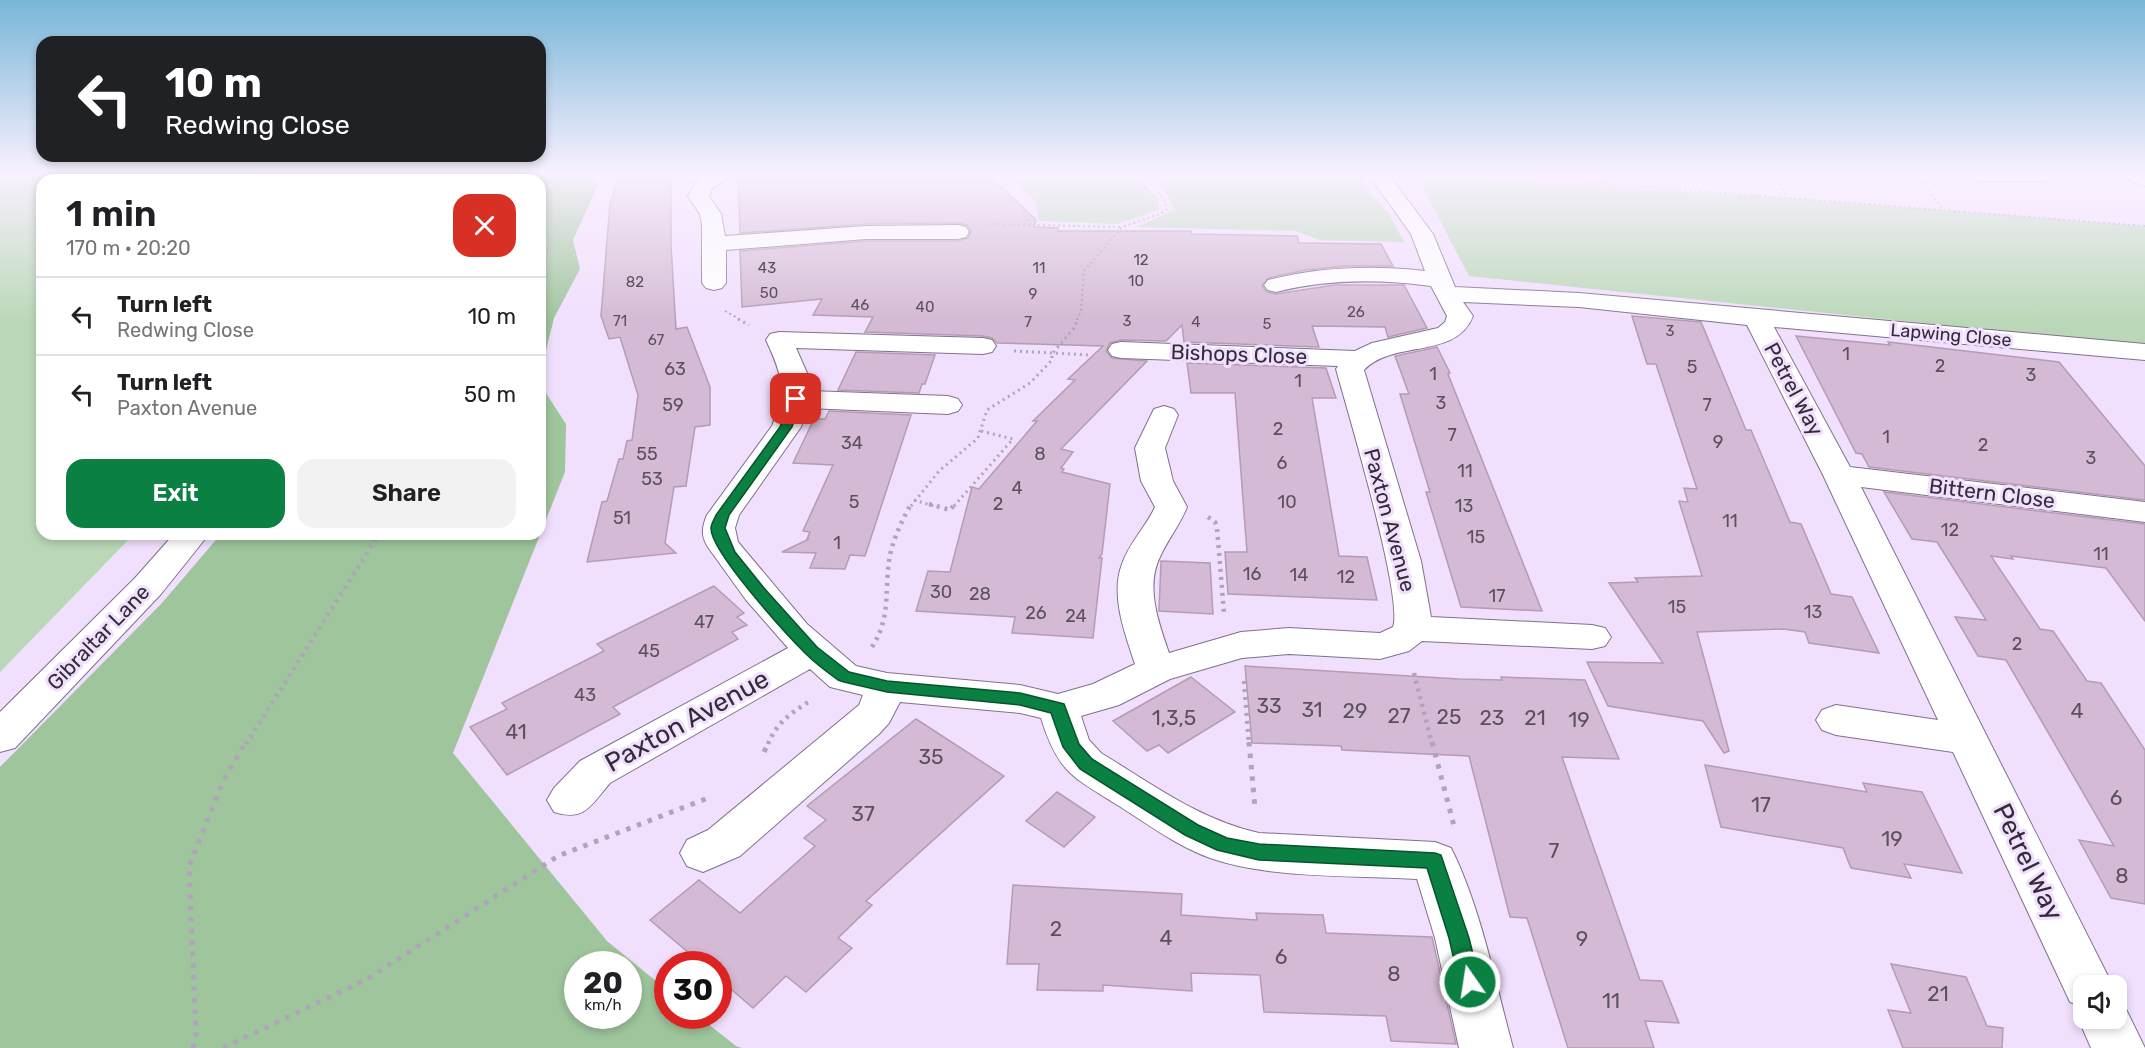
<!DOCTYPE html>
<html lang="en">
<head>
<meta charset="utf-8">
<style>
	:root { --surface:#fff; --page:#f2f2f2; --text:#202124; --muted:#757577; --line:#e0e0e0; --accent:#0b8043 }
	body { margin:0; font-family:Rubik,sans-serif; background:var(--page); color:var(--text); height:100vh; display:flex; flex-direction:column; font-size:22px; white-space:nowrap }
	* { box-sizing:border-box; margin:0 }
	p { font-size:20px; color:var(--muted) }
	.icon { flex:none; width:33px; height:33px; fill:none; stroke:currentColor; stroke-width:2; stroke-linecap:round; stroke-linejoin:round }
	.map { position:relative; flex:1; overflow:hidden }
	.side { position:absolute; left:36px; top:174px; width:510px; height:366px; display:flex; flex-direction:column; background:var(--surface); border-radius:18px; box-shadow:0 3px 9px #0003 }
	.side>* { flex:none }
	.top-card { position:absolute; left:36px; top:36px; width:510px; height:126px; border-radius:18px; box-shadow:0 3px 9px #0003; background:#202124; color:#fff; overflow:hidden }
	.fabs { position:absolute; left:2073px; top:975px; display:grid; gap:12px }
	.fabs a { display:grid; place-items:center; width:54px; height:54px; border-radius:12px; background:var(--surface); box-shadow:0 3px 9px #0003; font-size:30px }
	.speed { position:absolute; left:564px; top:951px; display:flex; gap:12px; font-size:30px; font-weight:700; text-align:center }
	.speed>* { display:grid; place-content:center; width:78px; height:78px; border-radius:50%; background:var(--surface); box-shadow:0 3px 9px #0003; line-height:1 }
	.speed small { font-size:15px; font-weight:400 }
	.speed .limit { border:9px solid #d22; background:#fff; color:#111 }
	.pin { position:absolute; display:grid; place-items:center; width:51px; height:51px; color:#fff; margin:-26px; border-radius:12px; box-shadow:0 3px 9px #0006 }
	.me { position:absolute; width:66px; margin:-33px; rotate:347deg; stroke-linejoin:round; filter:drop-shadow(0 0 4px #0008) }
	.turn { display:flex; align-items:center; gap:21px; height:126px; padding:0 30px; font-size:27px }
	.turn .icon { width:78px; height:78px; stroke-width:2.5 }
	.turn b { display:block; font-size:42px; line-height:51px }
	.round { display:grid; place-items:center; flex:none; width:63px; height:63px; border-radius:18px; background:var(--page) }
	.headline { display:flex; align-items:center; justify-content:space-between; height:102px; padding:0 30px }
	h1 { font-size:36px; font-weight:600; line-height:45px }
	.cta { display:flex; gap:12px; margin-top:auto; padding:12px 30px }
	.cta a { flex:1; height:69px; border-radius:18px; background:var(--accent); color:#fff; font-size:24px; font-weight:600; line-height:69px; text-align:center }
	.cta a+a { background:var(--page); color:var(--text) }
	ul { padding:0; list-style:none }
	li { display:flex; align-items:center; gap:18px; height:78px; padding:0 30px; border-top:2px solid var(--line) }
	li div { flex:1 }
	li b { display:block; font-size:22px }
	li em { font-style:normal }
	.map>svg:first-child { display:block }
</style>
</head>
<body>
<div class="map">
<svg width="2145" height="1048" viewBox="0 0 2145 1048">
	<rect width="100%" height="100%" fill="#f1dffe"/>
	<g fill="#bad8b8">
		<polygon points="0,175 442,175 439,180 42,180 42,534 134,534 0,672"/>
		<polygon points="1008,175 1138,175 1143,179 1140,182 1143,182 1158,200 1159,210 1117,224 1039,221 1035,201"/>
		<polygon points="1151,175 1360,175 1367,189 1390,216 1404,242 1320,240 1296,231 1137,227 1174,210 1168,196"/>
		<polygon points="1416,175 1787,198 2145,226 2145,346 1469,276"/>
	</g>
	<g fill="#9ec59b" fill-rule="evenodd">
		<polygon points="492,175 595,175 598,185 573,240 580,269 554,318 540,375 540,180 489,180"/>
		<path d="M540,384L566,424L565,472L453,753L607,941L667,990L668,1016H698L736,1046L742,1048H0V767L162,603L221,534H540ZM578,964H628V1016H578Z"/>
	</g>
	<g fill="#d4bad4" stroke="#b49cb4" stroke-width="1.5">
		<polygon points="620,175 671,175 671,245 676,329 687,327 710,387 710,425 695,427 686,486 674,487 665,543 676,553 587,562 602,502 607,501 619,459 623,459 627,441 632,440 638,395 620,337 609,339 601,316 610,203"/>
		<polygon points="738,175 989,175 1036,220 1034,227 1058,228 1058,231 1191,231 1191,234 1297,236 1299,243 1381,244 1393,266 1346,266 1306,270 1268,278 1262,286 1267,292 1276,294 1334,285 1404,285 1427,328 1388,337 1385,327 1312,326 1319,347 1184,342 1182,325 1166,341 1121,340 1110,343 1106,351 1112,358 1147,361 1061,449 1073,452 1061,468 1064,469 1062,472 1110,484 1102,554 1099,558 1102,558 1093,638 1012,633 1015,617 916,611 928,571 950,572 972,487 979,489 1037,421 1033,421 1075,380 1068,379 1103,346 997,343 992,338 983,336 865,332 873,317 813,315 822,299 742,307 740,251 866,241 958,241 968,238 971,231 967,225 958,223 866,224 740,233"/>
		<polygon points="1632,316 1701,322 1746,430 1751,430 1790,522 1801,524 1831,594 1852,597 1879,653 1809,643 1805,632 1783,629 1697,632 1729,751 1724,753 1703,721 1608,706 1587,662 1663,663 1609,583 1638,582 1635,578 1702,576 1679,501 1688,502 1684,488 1697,489 1656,364 1647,364"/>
		<polygon points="1796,336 1890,345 1888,342 2059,362 2145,466 2145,500 1869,467 1862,454 1856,453"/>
		<polygon points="1437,347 1450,373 1448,374 1542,611 1461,607 1426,492 1430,492 1400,394 1409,394 1395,356"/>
		<polygon points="856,352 935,355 925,384 922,384 919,393 838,390"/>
		<polygon points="1187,363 1326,368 1336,398 1312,398 1339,556 1367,557 1377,600 1228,594 1225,552 1247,552 1235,393 1191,393"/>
		<polygon points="829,411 911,415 865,556 850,555 845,569 810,568 816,553 782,552 809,539 807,539 810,532 803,531 833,465 793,463 814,419 825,419"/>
		<polygon points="1884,492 2145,524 2145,621 2106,568 2011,556 2013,559 1991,556 2040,629 2053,631 2087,681 2101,683 2145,750 2145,904 2111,898 2079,840 2114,846 2006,660 1978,656 1955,617 1986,620 1937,542 1912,539"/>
		<polygon points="1161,561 1210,563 1213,614 1159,611"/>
		<polygon points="714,586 744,613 737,617 747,625 732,632 738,639 613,707 620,714 507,775 470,727 507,709 502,703 604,651 597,644"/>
		<polygon points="1245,666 1459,679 1502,680 1501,677 1585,680 1619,759 1562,757 1640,980 1662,981 1679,1023 1645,1021 1654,1048 1568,1048 1527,918 1510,917 1469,756 1342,750 1341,746 1252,743"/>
		<polygon points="1191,677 1235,712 1168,753 1159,745 1147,751 1113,721"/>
		<polygon points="916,719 1004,776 866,901 872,905 838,938 852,948 806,992 786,976 753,1008 718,978 718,964 702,964 650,920 699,880 740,913 815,846 804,838 826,820 807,806"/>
		<polygon points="1705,765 1867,792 1863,783 1922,792 1962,873 1904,864 1911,878 1851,868 1843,848 1721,827"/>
		<polygon points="1057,792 1095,817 1064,847 1026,821"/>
		<polygon points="1013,885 1182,894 1181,915 1257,920 1256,913 1323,915 1326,933 1432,937 1456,1044 1391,1041 1386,1016 1264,1012 1260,975 1191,973 1192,991 1103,985 1103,991 1037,990 1039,964 1007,964"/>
		<polygon points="1891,964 1966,977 1987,1026 2003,1028 2002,1048 1903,1048 1888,1010 1911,1013"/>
	</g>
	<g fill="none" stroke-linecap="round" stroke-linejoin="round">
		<g stroke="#81718c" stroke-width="2">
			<g id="minor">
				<polygon points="459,175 479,175 476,180 456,180"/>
				<polygon points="706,175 731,175 712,189 709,196 721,214 725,236 866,226 958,225 966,227 969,232 966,237 958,239 866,239 726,250 726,283 722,288 714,290 706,288 702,283 702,225 700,214 688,196 696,183"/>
				<path d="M1369,175H1389L1433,234L1455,287L1579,293L2145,344V360L1774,327L1850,467L2145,502V522L1861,487L2113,986H2084V1018H2116V999L2122,1001L2145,1048H2091L2078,1018L2083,1007L2070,1002L1953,752L1836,735L1822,730L1816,720L1822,710L1836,705L1938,720L1823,475L1747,325L1579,307L1463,302L1473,316C1456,360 1394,339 1364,370L1421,561L1431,617L1592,625L1605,628L1611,637L1605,646L1592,649L1422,641L1409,651L1380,659L1289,654L1242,658L1170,679L1119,705L1081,716L1089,740L1101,753C1152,784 1200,820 1259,833L1435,842L1451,848C1480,905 1496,985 1513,1048H1459L1435,938L1417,879C1353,875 1270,879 1210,858C1177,846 1149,825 1119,806C1073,777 1058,773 1041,718L1020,713L900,702L889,723L879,734L740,856L703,872L687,866L680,853L687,840L708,830L859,705L863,695L830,687L810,669L610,783C591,805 585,822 554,812L547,800L554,788L580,761L788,648L746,600L710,550C701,538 701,529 707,515L772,426C787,390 782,374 766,340L770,334L779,332L983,338L992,340L996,346L992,352L983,354L796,348L807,373L810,391L948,396L958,399L962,405L958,411L948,414L807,408L801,427L739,515L735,528L738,542L807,624L856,666L887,673L1020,685L1058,694L1093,684L1135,664C1125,634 1110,595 1122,564C1129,543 1146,527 1155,507L1141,481L1135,448L1154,409L1164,406L1174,409L1178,415L1165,448L1173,481L1187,507C1180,525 1168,539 1160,557C1145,587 1159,624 1169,653L1241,632L1289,628L1380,633L1393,627C1404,599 1347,409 1336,369L1338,366L1121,358L1112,356L1108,350L1112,344L1121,342L1355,351L1372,343L1438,328L1445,322L1447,316L1431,286C1378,279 1328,279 1276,292L1268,290L1264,285L1268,280C1320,267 1371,265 1425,271L1411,234Z"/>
				<polygon points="1969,175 2052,175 2049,179 2042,181 1979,181 1972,179"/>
				<polygon points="2123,175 2145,175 2145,186 2126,179"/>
				<polygon points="174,534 209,534 161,594 15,748 0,752 0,712 135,578"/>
			</g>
		</g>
		<g stroke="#b1a3bb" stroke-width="2" stroke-dasharray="2 3" stroke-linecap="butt">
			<polyline points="997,175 1007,185 1001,188"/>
			<polyline points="1495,175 2145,226"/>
			<polyline points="1776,175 1787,197"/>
			<polyline points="1915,175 1943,209"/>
			<polyline points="1023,211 1031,224"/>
			<polyline points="988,224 1121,227"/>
			<polyline points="540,263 557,231 551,205 552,175"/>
			<polyline points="725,311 741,320"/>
			<polyline points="1077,320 1081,311 1084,271 1122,227 1160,214 1167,209 1163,198 1144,175"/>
		</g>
		<g stroke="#b1a3bb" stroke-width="3" stroke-dasharray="2 4" stroke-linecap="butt">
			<polyline points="738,319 749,325"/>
			<polyline points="1014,351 1090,355"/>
			<polyline points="914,500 934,506"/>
			<polyline points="911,506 939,471 978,438 987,410 1030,383 1052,360 1052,354 1074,328 1078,319"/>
			<polyline points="954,506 1013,439 981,431"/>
		</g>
		<g stroke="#b1a3bb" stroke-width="4.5" stroke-dasharray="3 5" stroke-linecap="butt">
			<polyline points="929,504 950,510 955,504"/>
			<polyline points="1208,517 1215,522 1217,528 1224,613"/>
			<path d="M872,647C894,613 882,583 892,547C896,533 904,517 911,504"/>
			<polyline points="1414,673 1432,744"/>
			<polyline points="1244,681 1249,744"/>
			<polyline points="246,744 379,534"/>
			<path d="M768,744C777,722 791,713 810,701"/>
		</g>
		<g stroke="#b1a3bb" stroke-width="5" stroke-dasharray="4.5 7" stroke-linecap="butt">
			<polyline points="1249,742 1255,808"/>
			<polyline points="1432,742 1454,826"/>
			<polyline points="764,752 769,742"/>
			<polyline points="193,1048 196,1035 189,866 224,779 246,742"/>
			<polyline points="223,1048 367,979 558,856 708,798"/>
		</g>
		<use href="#minor" fill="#fff" fill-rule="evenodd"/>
	</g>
	<linearGradient id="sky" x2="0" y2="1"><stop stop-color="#79b6d8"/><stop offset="0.54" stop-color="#f9f1ff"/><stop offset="1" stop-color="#f9f1ff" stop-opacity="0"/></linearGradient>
	<rect width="2145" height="322" fill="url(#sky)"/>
	<path fill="#0b8043" stroke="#07532c" stroke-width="1.5" d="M796,396L802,399L792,427L729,515L725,528L735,552L764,588L817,647L849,672L887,681L1020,693L1064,704L1079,744L1092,759L1198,825L1227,838L1259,844L1435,853L1441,855L1469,938L1480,982L1477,989L1470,991L1462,989L1459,982L1449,938L1427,868L1259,860L1217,850L1185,835L1080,769L1063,747L1051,713L1020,705L887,692L844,682L838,680C827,672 815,663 806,654C787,635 710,551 711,528C711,524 715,518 716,515L780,427L790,399Z"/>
	<g text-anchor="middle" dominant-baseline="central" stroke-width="6" stroke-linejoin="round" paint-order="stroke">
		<g font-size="15" fill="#5b505f">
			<text x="1141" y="260">12</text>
			<text x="767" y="268">43</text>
			<text x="1039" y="268">11</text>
			<text x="1136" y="281">10</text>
			<text x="635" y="282">82</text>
			<text x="769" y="293">50</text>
			<text x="1033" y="294">9</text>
			<text x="860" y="305">46</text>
			<text x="925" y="307">40</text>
			<text x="1356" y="312">26</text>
			<text x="620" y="321">71</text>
			<text x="1127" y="321">3</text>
			<text x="1028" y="322">7</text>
			<text x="1196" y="322">4</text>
			<text x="1267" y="324">5</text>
			<text x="1670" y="331">3</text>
			<text x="656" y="340">67</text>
		</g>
		<g font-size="18" fill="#332c38" stroke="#f1dffe">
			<text transform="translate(1951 335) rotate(5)">Lapwing Close</text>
		</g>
		<g font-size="18" fill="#5b505f">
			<text x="1846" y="354">1</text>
			<text x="1940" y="366">2</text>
			<text x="1692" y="367">5</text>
			<text x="675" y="369">63</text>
			<text x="1433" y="374">1</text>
			<text x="2031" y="375">3</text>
			<text x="1298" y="381">1</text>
			<text x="1441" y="403">3</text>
			<text x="673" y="405">59</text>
			<text x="1707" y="405">7</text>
			<text x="1278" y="429">2</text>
			<text x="1452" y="435">7</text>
			<text x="1886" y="437">1</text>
			<text x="1718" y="442">9</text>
			<text x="852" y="443">34</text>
			<text x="1983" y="445">2</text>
			<text x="647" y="454">55</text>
			<text x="1040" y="454">8</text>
			<text x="2091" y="458">3</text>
			<text x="1282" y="463">6</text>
			<text x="1465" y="471">11</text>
			<text x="652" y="479">53</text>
			<text x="1017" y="488">4</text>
			<text x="854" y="502">5</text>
			<text x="1287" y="502">10</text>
			<text x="998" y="504">2</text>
			<text x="1464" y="506">13</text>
			<text x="622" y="518">51</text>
			<text x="1730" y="521">11</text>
			<text x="1950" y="530">12</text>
			<text x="1476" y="537">15</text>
			<text x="837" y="543">1</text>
			<text x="2101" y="554">11</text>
			<text x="1252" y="574">16</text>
			<text x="1299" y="575">14</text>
			<text x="1346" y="577">12</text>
			<text x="941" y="592">30</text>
			<text x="980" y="594">28</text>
			<text x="1497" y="596">17</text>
			<text x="1677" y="607">15</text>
			<text x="1813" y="612">13</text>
			<text x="1036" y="613">26</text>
			<text x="1076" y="616">24</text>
			<text x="704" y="622">47</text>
			<text x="2017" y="644">2</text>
			<text x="649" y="651">45</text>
			<text x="585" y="695">43</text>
		</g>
		<g font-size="21" fill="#332c38" stroke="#f1dffe">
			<text transform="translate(1239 354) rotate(2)">Bishops Close</text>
			<text transform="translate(1794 389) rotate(62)">Petrel Way</text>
			<text transform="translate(1992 493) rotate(7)">Bittern Close</text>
			<text transform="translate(1390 520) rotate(75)">Paxton Avenue</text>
			<text transform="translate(98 637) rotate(-46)">Gibraltar Lane</text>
		</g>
		<g font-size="21" fill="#5b505f">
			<text x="1269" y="705">33</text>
			<text x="1312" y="709">31</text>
			<text x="1355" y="710">29</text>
			<text x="2077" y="710">4</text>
			<text x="1399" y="715">27</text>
			<text x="1449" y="716">25</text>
			<text x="1174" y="717">1,3,5</text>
			<text x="1492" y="717">23</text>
			<text x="1535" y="717">21</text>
			<text x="1579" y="719">19</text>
			<text x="516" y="731">41</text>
			<text x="931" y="756">35</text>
			<text x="2116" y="797">6</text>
			<text x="1761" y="804">17</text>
			<text x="863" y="813">37</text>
			<text x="1892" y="838">19</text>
			<text x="1554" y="850">7</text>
			<text x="2122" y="875">8</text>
			<text x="1056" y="928">2</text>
			<text x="1166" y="937">4</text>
			<text x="1582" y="938">9</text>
			<text x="1281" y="956">6</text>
			<text x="1394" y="973">8</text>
			<text x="1938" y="993">21</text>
			<text x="1611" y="1000">11</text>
		</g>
		<g font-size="26" fill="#332c38" stroke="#f1dffe">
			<text transform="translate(687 721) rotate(-29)">Paxton Avenue</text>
			<text transform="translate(2028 862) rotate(64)">Petrel Way</text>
		</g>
	</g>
</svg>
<div class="fabs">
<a><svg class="icon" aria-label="sound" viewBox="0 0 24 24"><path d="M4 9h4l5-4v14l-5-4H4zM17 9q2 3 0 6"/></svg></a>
</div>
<div class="speed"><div>20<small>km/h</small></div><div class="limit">30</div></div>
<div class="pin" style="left:796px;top:399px;background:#d93025"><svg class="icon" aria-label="arrive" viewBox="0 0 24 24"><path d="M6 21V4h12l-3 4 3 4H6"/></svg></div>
<svg class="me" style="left:1470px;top:982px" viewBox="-20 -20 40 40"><circle r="17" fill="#0b8043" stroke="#fff" stroke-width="3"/><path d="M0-11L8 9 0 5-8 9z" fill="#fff"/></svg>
<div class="top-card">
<div class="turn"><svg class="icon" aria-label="left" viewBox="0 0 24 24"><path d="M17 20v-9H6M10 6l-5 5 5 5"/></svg><div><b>10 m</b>Redwing Close</div></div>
</div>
<section class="side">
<div class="headline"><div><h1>1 min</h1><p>170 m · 20:20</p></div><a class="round" style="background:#d93025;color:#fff"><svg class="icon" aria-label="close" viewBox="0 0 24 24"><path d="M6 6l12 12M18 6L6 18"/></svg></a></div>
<ul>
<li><svg class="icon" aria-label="left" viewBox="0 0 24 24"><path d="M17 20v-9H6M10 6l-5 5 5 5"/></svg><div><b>Turn left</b><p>Redwing Close</p></div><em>10 m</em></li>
<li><svg class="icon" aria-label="left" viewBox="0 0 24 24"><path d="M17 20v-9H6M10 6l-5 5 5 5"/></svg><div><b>Turn left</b><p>Paxton Avenue</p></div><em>50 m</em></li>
</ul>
<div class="cta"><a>Exit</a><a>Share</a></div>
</section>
</div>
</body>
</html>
